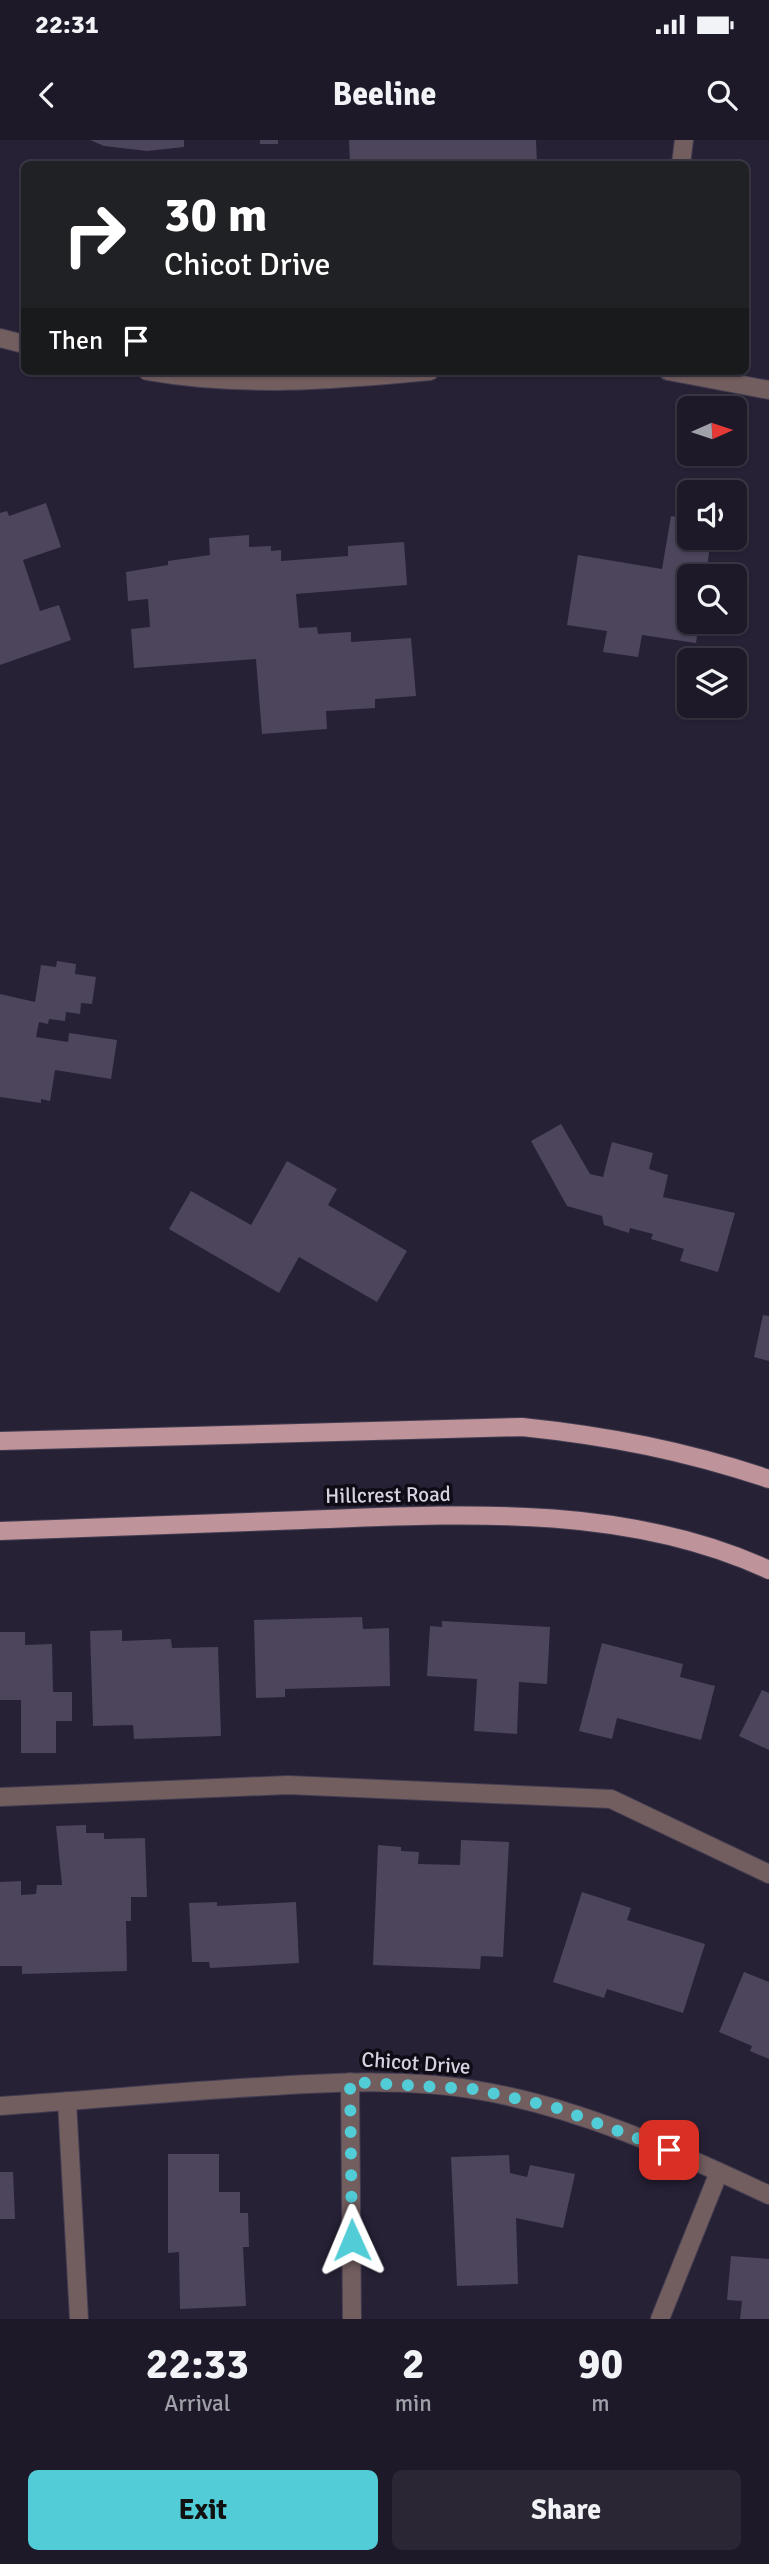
<!DOCTYPE html>
<html lang="en">
<head>
<meta charset="utf-8">
<style>
	:root { --surface:#1d1928; --page:#2a2634; --text:#f1f3f6; --muted:#a0a0a8; --line:#3b3845; --accent:#52ccd6 }
	body { margin:0; font-family:Signika,sans-serif; background:var(--page); color:var(--text); height:100vh; display:flex; flex-direction:column; font-size:26px; white-space:nowrap }
	* { box-sizing:border-box; margin:0 }
	p { font-size:23px; color:var(--muted) }
	.icon { flex:none; width:38px; height:38px; fill:none; stroke:currentColor; stroke-width:2; stroke-linecap:round; stroke-linejoin:round }
	.map { position:relative; height:2179px; overflow:hidden }
	.sheet { display:flex; flex-direction:column; background:var(--surface); flex:1 }
	.sheet>* { flex:none }
	.hud { position:absolute; left:21px; top:21px; width:728px; height:214px; border-radius:10px; box-shadow:0 2px 5px #0004,0 0 0 2px var(--line); background:#202124; color:#fff; overflow:hidden }
	.needle { width:46px; rotate:87deg }
	.fabs { position:absolute; left:677px; top:256px; display:grid; gap:14px }
	.fabs a { display:grid; place-items:center; width:70px; height:70px; border-radius:10px; background:var(--surface); box-shadow:0 2px 5px #0004,0 0 0 2px var(--line); font-size:35px }
	.pin { position:absolute; display:grid; place-items:center; width:60px; height:60px; color:#fff; margin:-30px; border-radius:14px; box-shadow:0 4px 10px #0006 }
	.me { position:absolute; width:77px; margin:-38px; rotate:359deg; stroke-linejoin:round; filter:drop-shadow(0 0 5px #0008) }
	.turn { display:flex; align-items:center; gap:24px; height:147px; padding:0 28px; font-size:32px }
	.turn .icon { width:91px; height:91px; stroke-width:2.5 }
	.turn b { display:block; font-size:49px; line-height:60px }
	.then { display:flex; align-items:center; height:66px; padding:0 28px; background:#0003; gap:14px; font-size:26px }
	.eta { display:flex; justify-content:space-evenly; align-items:center; height:119px; text-align:center }
	.eta b { font-size:42px; font-weight:700; line-height:49px }
	.primary-button { display:flex; gap:14px; margin-top:auto; padding:14px 28px }
	.primary-button a { flex:1; height:80px; border-radius:10px; background:var(--accent); color:#111; font-size:28px; font-weight:700; line-height:80px; text-align:center }
	.primary-button a+a { background:var(--page); color:var(--text) }
	.status { display:flex; justify-content:space-between; align-items:center; height:49px; padding:0 35px; background:var(--surface); direction:ltr }
	.status svg { height:19px; fill:currentColor }
	header { display:flex; justify-content:space-between; align-items:center; height:91px; padding:0 28px; background:var(--surface); font-size:32px; font-weight:700 }
	.map>svg:first-child { display:block }
</style>
</head>
<body>
<div class="status"><b>22:31</b><svg viewBox="0 0 49 12"><path d="M0 12V9h3v3zM5 12V6h3v6zM10 12V3h3v9zM15 12V0h3v12zM26 1h20v11H26zM47 4h2v5h-2z"/></svg></div>
<header><svg class="icon" aria-label="back" viewBox="0 0 24 24"><path d="M15 5l-7 7 7 7"/></svg>Beeline<svg class="icon" aria-label="search" viewBox="0 0 24 24"><circle cx="10" cy="10" r="6"/><path d="M15 15l6 6"/></svg></header>
<div class="map">
<svg width="769" height="2179" viewBox="0 0 769 2179">
	<rect width="100%" height="100%" fill="#272136"/>
	<g fill="#4c455c">
		<polygon points="90,0 184,0 184,7 147,11 104,6"/>
		<rect x="260" y="0" width="18" height="4"/>
		<polygon points="349,0 536,0 537,24 469,24 468,19 350,24"/>
		<polygon points="46,363 61,407 23,420 40,471 59,465 71,500 0,525 0,373 7,371 9,376"/>
		<polygon points="671,376 690,379 690,397 711,397 706,436 690,436 690,481 699,481 696,503 642,495 638,517 603,512 607,491 567,485 578,415 662,429"/>
		<polygon points="249,395 249,407 271,406 271,411 281,410 281,421 348,416 348,406 404,402 407,445 296,454 299,488 317,487 318,494 351,492 351,502 411,498 416,556 375,559 375,568 326,571 327,589 262,594 256,519 134,528 131,489 150,487 148,459 128,461 126,432 168,425 168,421 210,415 209,398"/>
		<polygon points="57,821 76,824 75,834 96,837 92,864 81,863 80,874 66,872 65,881 49,879 48,884 39,882 36,897 68,902 69,893 117,900 111,939 55,930 50,961 41,959 41,963 0,957 0,854 35,862 41,825 56,827"/>
		<polygon points="561,984 590,1034 603,1037 612,1002 653,1013 649,1029 668,1035 663,1057 735,1073 718,1132 680,1121 684,1109 651,1099 653,1094 630,1088 629,1093 604,1085 602,1076 567,1066 531,1001"/>
		<polygon points="287,1021 337,1049 328,1065 407,1111 377,1162 299,1117 279,1153 169,1089 191,1051 251,1085"/>
		<polygon points="763,1175 769,1176 769,1221 754,1217"/>
		<polygon points="362,1477 363,1489 389,1488 390,1546 285,1549 285,1557 256,1558 254,1480"/>
		<polygon points="442,1481 550,1487 547,1544 519,1542 517,1594 474,1591 477,1539 427,1536 430,1486 442,1487"/>
		<polygon points="122,1490 122,1501 171,1499 172,1508 218,1507 221,1596 134,1599 133,1585 93,1586 90,1491"/>
		<polygon points="0,1492 25,1492 25,1505 52,1504 53,1552 72,1552 72,1581 56,1581 56,1613 21,1613 21,1560 0,1560"/>
		<polygon points="602,1503 683,1524 680,1537 715,1546 701,1600 617,1578 612,1599 579,1591"/>
		<polygon points="762,1550 769,1553 769,1610 739,1596"/>
		<polygon points="86,1685 86,1693 104,1693 104,1699 145,1698 147,1757 131,1757 131,1781 126,1781 127,1831 22,1834 22,1826 0,1826 0,1742 21,1741 21,1755 36,1754 37,1745 62,1745 56,1686"/>
		<polygon points="461,1700 509,1702 503,1817 481,1816 480,1829 373,1825 378,1705 401,1707 401,1711 419,1712 418,1724 460,1725"/>
		<polygon points="582,1752 631,1768 627,1780 705,1804 683,1873 607,1849 604,1858 553,1842"/>
		<polygon points="217,1762 217,1766 296,1762 299,1823 210,1828 209,1822 192,1822 189,1763"/>
		<polygon points="744,1832 769,1842 769,1919 750,1911 752,1906 719,1892"/>
		<polygon points="168,2014 219,2014 219,2052 240,2052 240,2073 248,2073 249,2107 243,2107 246,2166 180,2169 179,2112 168,2113"/>
		<polygon points="509,2015 510,2033 527,2037 530,2025 575,2034 563,2088 516,2078 518,2144 457,2146 451,2017"/>
		<polygon points="0,2032 13,2032 15,2079 0,2079"/>
		<polygon points="731,2116 769,2119 769,2179 740,2179 742,2161 727,2160"/>
	</g>
	<g fill="none" stroke-linecap="round" stroke-linejoin="round">
		<g stroke="#433d51" stroke-width="20">
			<g id="minor">
				<polyline points="681,24 684,0"/>
				<polyline points="0,198 24,204"/>
				<path d="M147,231C242,248 335,240 430,231"/>
				<polyline points="668,231 769,250"/>
				<polyline points="0,1657 288,1645 611,1659 769,1734"/>
				<polyline points="350,1942 352,2179"/>
				<polyline points="67,1961 79,2179"/>
				<path d="M0,1966C92,1960 183,1951 275,1946C338,1942 413,1939 476,1950C579,1967 675,2011 769,2055"/>
				<polyline points="660,2179 719,2032"/>
			</g>
		</g>
		<g stroke="#433d51" stroke-width="20">
			<g id="major">
				<path d="M0,1301L522,1287C609,1296 686,1311 769,1339"/>
				<path d="M0,1391C101,1387 202,1383 303,1380C458,1374 625,1363 769,1430"/>
			</g>
		</g>
		<use href="#minor" stroke="#725d5f" stroke-width="18"/>
		<use href="#major" stroke="#be9399" stroke-width="18"/>
	</g>
	<g fill="none" stroke-linecap="round" stroke-linejoin="round">
		<polyline stroke="#52ccd6" stroke-width="12" stroke-dasharray="0 21.6" points="352,2100 350,1942 474,1949 554,1967 669,2010"/>
	</g>
	<g text-anchor="middle" dominant-baseline="central" stroke-width="7" stroke-linejoin="round" paint-order="stroke">
		<g font-size="21" fill="#d6d2e0" stroke="#0f0c16">
			<text transform="translate(388 1355) rotate(-1)">Hillcrest Road</text>
			<text transform="translate(416 1923) rotate(4)">Chicot Drive</text>
		</g>
	</g>
</svg>
<div class="fabs">
<a><svg class="needle" viewBox="-14 -14 28 28"><path d="M0-13l5 13h-10z" fill="#e53935"/><path d="M0 13l5-13h-10z" fill="#a0a0a8"/></svg></a>
<a><svg class="icon" aria-label="sound" viewBox="0 0 24 24"><path d="M4 9h4l5-4v14l-5-4H4zM17 9q2 3 0 6"/></svg></a>
<a><svg class="icon" aria-label="search" viewBox="0 0 24 24"><circle cx="10" cy="10" r="6"/><path d="M15 15l6 6"/></svg></a>
<a><svg class="icon" aria-label="layers" viewBox="0 0 24 24"><path d="M12 4l9 5-9 5-9-5zM3 14l9 5 9-5"/></svg></a>
</div>
<div class="pin" style="left:669px;top:2010px;background:#d93025"><svg class="icon" aria-label="arrive" viewBox="0 0 24 24"><path d="M6 21V4h12l-3 4 3 4H6"/></svg></div>
<svg class="me" style="left:352px;top:2100px" viewBox="-20 -20 40 40"><path d="M0-17L14 15 0 8-14 15z" fill="#52ccd6" stroke="#fff" stroke-width="4"/></svg>
<div class="hud">
<div class="turn"><svg class="icon" aria-label="right" viewBox="0 0 24 24"><path d="M7 20v-9h11M14 6l5 5-5 5"/></svg><div><b>30 m</b>Chicot Drive</div></div>
<div class="then">Then<svg class="icon" aria-label="arrive" viewBox="0 0 24 24"><path d="M6 21V4h12l-3 4 3 4H6"/></svg></div>
</div>
</div>
<section class="sheet">
<div class="eta">
<div><b>22:33</b><p>Arrival</p></div>
<div><b>2</b><p>min</p></div>
<div><b>90</b><p>m</p></div>
</div>
<div class="primary-button"><a>Exit</a><a>Share</a></div>
</section>
</body>
</html>
